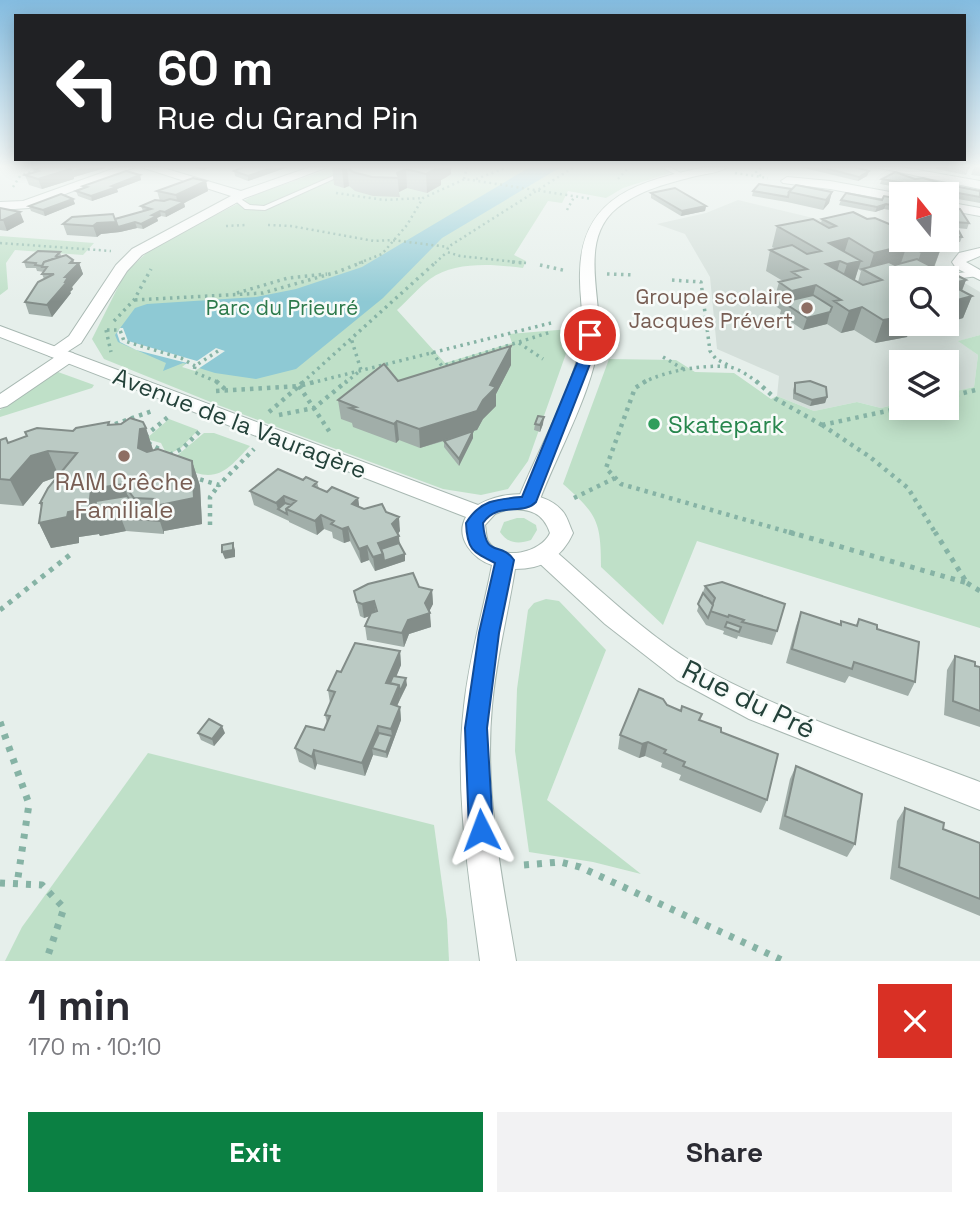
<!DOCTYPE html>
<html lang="en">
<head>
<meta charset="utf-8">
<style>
	:root { --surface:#fff; --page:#f2f2f3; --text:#2b2b33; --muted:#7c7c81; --accent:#0b8043 }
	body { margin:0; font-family:"Space Grotesk",sans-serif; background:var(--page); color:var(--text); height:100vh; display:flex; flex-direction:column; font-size:26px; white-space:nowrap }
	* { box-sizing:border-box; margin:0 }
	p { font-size:23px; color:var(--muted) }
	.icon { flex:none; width:38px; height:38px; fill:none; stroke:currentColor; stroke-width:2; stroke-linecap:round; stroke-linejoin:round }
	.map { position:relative; height:961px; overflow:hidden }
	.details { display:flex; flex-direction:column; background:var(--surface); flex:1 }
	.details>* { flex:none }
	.guide { position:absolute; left:14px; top:14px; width:952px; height:147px; border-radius:0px; box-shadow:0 4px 18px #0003; background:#202124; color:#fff; overflow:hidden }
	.needle { width:46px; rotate:342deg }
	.buttons { position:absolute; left:889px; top:182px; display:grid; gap:14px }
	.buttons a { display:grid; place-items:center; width:70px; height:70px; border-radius:0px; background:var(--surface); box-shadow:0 4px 18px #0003; font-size:35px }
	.pin { position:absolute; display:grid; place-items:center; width:60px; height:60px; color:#fff; margin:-30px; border:4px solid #fff; border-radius:50%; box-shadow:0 2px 7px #0007 }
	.me { position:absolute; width:77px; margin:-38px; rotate:357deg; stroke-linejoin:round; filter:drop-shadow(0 0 5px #0008) }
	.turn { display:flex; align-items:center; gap:24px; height:147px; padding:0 28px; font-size:32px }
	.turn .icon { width:91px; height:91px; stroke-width:2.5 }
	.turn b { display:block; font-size:49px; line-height:60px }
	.round { display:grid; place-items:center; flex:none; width:74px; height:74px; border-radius:0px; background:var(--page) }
	.head { display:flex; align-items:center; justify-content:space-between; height:119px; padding:0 28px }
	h1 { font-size:42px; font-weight:700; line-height:52px }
	.action { display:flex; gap:14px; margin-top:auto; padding:14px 28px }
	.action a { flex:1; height:80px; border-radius:0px; background:var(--accent); color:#fff; font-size:28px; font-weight:700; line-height:80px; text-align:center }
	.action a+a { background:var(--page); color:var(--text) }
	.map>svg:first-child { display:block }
</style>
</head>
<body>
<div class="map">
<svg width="980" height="961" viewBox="0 0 980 961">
	<rect width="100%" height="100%" fill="#e6efeb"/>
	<path fill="#d4dfda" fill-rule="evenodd" d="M738,200L901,239L934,265L980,292V335L959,341L978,355L974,387L947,393V362H901V403L881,408L857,402L814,411L777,396L779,376L717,349L710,277L685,234L657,224L706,213ZM901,278H947V324H901Z"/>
	<g fill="#bfe0c8">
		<path d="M334,167H659L670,173L623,188L606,198L568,191L562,203L548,201L514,255L526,261L523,268C493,264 455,261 430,279C418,288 408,300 397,310L445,363L512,343L509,334L570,329L569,345L528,461L508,489L481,495L443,489L218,405L104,359L92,339L125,273L154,246L257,194Z"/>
		<polygon points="0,236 94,243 83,255 15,250 6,263 8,289 0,295"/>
		<path d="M980,335V628L697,541L663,625L601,567C601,521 597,514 563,484L609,359L676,360L695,372L734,373L771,399L777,396L814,411L857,402L881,408L901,403V408H947V393L974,387L978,355L958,341Z"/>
		<polygon points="58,372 94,385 92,388 0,417 0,410"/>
		<polygon points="169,419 198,430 181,448 167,455 161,443 146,439"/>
		<path d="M204,433H214L250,446C233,463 222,481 196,473L184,481L174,458Z"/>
		<path d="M517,518H524L536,525L537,530L531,540C519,544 508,544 500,532L504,522Z"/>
		<polygon points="546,599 559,601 606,650 547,800 641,874 593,862 529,852 515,751 517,689 528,610 534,603"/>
		<polygon points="148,753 434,825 447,920 449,961 5,961 22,927"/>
	</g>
	<polygon fill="#8ec9d4" points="530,167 561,167 442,238 383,298 296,369 256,379 215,373 183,363 163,371 166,363 118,342 115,335 135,308 147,304 256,297 296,289 362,267"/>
	<polygon fill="#e6efeb" points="120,328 123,328 128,341 197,361 216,348 225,351 195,371 182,367 187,363 136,350 120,342 117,333"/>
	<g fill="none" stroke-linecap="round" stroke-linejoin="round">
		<g stroke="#a8b8b2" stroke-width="2">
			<g id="service">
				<polygon points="661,167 670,167 686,176 681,177"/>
				<polygon points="333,176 338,177 265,210 245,209 232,198 236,196 250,205 264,206"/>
				<polygon points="975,271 978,272 978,276 947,280 947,278 939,278 943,275"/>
			</g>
		</g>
		<g stroke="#a8b8b2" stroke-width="2">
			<g id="minor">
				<polygon points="118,167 135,167 29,208 0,210 0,202 23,201"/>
				<polygon points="141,167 160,167 241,191 310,167 328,167 245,198 142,255 127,271 81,343 67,352 73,353 76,357 73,361 7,406 0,408 0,394 55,357 49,356 46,352 69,336 116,265 132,249 231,196"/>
				<path d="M705,167H727C719,173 706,174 696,176C668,183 640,190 617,208C579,239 601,294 599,336C596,386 557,453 539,502L536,507L528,509L520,507L517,502C537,452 565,405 579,353C587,327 579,300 580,273C581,195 641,181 705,167Z"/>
				<polygon points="875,167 901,167 980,181 980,189"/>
				<polygon points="787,177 830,181 901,194 901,202 830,189 783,183 781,181"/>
				<polygon points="947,202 980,208 980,216 947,210"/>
				<polygon points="980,248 980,256 966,262 980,270 980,280 956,268 952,262 959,253"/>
				<path d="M545,547L553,549C597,587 649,637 699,666C787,715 886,746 980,782V810L749,719L677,680L605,624L537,561L533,555L537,549Z"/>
			</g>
		</g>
		<g stroke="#a8b8b2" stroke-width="2">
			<path id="tertiary" d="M0,326L478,505C502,491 545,488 564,513C568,519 570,527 573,533C562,558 542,569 515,569C508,614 496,659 492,706C484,791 502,878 516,961H480C469,877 454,790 464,706C469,658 483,612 492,565C474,559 454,538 466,517L0,337ZM508,509C530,509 543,512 550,533C541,553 501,562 488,541C486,537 486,530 485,525L495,514Z"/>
		</g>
		<g stroke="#86b3a5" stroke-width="2.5" stroke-dasharray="2 3.5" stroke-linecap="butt">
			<polyline points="735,173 768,178"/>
			<polyline points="761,176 756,172 762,167"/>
			<polyline points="464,179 467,167"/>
			<polyline points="476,179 508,167"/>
			<polyline points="618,179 629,167"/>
			<polyline points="13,187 20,176 46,167"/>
			<polyline points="336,193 384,200 423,198"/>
			<polyline points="567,210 574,197"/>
			<polyline points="268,225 291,226 374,241 392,240 448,247"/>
			<polyline points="226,226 245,225"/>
			<polyline points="0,243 111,251"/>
			<polyline points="359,263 382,254 407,225 423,198 465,179 592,199"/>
			<polyline points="435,263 447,252"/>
			<polyline points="526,263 460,256 447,252 448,247 574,167"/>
		</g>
		<g stroke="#86b3a5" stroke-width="3.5" stroke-dasharray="2.5 4.5" stroke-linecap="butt">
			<polyline points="512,262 526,263"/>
			<polyline points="540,265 567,271"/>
			<polyline points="607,274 634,275"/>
			<polyline points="672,280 701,282 710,351 716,359 730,366"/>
			<polyline points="237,293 288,278 327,274"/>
			<polyline points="135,300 263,293 337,272 363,262"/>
			<polyline points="114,321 134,300 151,269"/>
			<polyline points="106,330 111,352"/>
			<polyline points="107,330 120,330 124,341 181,358 195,366"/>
			<polyline points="519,343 543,359"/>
			<polyline points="218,351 195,366 194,372 220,383"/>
			<polyline points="432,352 442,366 551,332"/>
			<polyline points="663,357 685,370"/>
			<polyline points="302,383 436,262"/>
			<polyline points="311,383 551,323"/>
			<polyline points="345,383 361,370 351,338"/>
			<path d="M643,383C663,371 705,364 729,367C738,368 751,377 758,383"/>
		</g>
		<g stroke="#86b3a5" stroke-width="4.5" stroke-dasharray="3.5 5" stroke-linecap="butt">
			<polyline points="216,381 226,390"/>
			<polyline points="646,381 635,388 606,468 621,484 795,534"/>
			<polyline points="756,381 776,399 822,425"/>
			<polyline points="299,386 331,434"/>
			<polyline points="216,391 299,386 304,381"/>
			<polyline points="947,397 980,389"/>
			<polyline points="269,412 299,386 318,381"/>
			<polyline points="279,415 314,408 347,381"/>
			<polyline points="822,425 870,457 908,488 936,534"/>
			<polyline points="822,425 901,408"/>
			<polyline points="107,427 152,411"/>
			<polyline points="145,436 168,417"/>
			<polyline points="148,443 159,449 160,455"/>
			<polyline points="170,455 183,448 201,430"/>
			<polyline points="192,477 219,485 254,449"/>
			<polyline points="574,498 615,478"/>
			<polyline points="210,525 210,497 219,485"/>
		</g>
		<g stroke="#86b3a5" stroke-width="5" stroke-dasharray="4.5 6" stroke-linecap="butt">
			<polyline points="789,532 967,583 935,532"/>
			<polyline points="967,583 980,591"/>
			<polyline points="0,610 71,554"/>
		</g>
		<g stroke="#86b3a5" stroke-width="7" stroke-dasharray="5 8" stroke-linecap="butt">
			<polyline points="0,722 29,804 17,884"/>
			<polyline points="524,865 560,862 580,867 784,961"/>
			<polyline points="0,883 42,885 64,908 46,961"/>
		</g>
		<use href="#service" fill="#fff" fill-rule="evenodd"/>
		<use href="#minor" fill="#fff" fill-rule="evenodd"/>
		<use href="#tertiary" fill="#fff" fill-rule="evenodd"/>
	</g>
	<g fill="#a1aea9" fill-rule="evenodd">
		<polygon points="42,167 105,167 105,168 74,177 74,179 42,189 29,185 25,175 36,172 35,169"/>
		<polygon points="192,167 211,167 204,170"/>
		<polygon points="288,167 248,181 235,176 234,171"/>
		<polygon points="332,167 452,167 451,169 451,174 445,178 441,180 441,185 427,193 407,188 399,192 400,197 373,196 355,191 349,186 344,188 334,185"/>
		<polygon points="800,167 855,167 869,171 867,176 858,181"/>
		<polygon points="934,167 970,167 966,175 936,169 936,167"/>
		<polygon points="974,167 980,167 980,176 971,175"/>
		<polygon points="140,175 141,180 117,189 118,192 92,201 78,196 76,191 84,188 83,186"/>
		<polygon points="882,179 915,179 980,191 980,203 947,197 947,194 935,194 880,184"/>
		<polygon points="206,181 208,191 184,203 185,207 166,217 161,216 157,218 158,221 143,229 137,228 120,232 101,234 97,237 67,235 63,224 115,219 143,211 141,206 160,201 157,191"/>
		<polygon points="792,189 832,192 829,203 823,210 787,202 752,196 753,191"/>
		<polygon points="651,193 706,206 705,211 681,216 651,198"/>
		<polygon points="73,199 75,204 45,216 31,211 29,206"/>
		<polygon points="901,199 901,212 884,209 875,212 839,205 841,200"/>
		<polygon points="0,208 24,222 7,231 0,230"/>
		<polygon points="947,208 969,223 967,229 957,228 962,237 960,242 935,240 947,240"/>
		<path d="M853,212L867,219L875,218L901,229V240H925L941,248L934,268L944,273L949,271L966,280L962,291L972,296L963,318L947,323V278H901V324H927L925,329L908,334L907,337L875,343L854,330L841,333L827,324L803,330L780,314L781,310L773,304L779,282L783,281L766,271L770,250L776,249L772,247L777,226L813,219L821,223L822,219ZM858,269L861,271L858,282L855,280Z"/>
		<polygon points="60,252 61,256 73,260 74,263 79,263 83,274 72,287 73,289 70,292 71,293 52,317 29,314 25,302 44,279 42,274 44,272 37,271 36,268 26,268 24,262"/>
		<polygon points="511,365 496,394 496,406 483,419 477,430 473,431 473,438 459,466 444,447 444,441 420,448 399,440 396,443 353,427 352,423 341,419 338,400 398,381"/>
		<polygon points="795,383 827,397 825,403 810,406 793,399 793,390"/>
		<polygon points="109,422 110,425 146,428 153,450 192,461 200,486 202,524 164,531 164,534 126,531 100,536 99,534 79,537 79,543 51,548 39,523 41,507 40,503 57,477 43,482 23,506 0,504 0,440 8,442 73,431"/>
		<polygon points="535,424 543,424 540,432 534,430"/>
		<polygon points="303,480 317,482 319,489 327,492 358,498 359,507 364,509 386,512 400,531 398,534 400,545 405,554 405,561 375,571 369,560 361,563 350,541 344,543 333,538 332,532 324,529 317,535 289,522 289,521 254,505 250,491"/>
		<polygon points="705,586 777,631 772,645 738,636 737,639 723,634 724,631 706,625 697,611"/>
		<polygon points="419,587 432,590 433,604 429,611 431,627 409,634 404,647 367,640 365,626 369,616 364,618 360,616 354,591"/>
		<polygon points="801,612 840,625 841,621 856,625 859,619 877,629 915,682 908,696 849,676 845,683 786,663 796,626"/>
		<polygon points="400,651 401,665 396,676 407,685 397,706 400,707 401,720 387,758 373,755 365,776 317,764 315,770 299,762 295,748 324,730 327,723 325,715 330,703 328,690 341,672"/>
		<polygon points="955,656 980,667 980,727 944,715 947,670"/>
		<polygon points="667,705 721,732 767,800 761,813 679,780 681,775 661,767 662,763 645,756 639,758 618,749 620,735"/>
		<polygon points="198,733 225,733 214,746 201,740"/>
		<polygon points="796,766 855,844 847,857 779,829 790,779"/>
		<polygon points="905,808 943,829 980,843 980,916 890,879 897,821"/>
	</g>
	<g fill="#838d89">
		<polygon points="89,167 105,168 74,177 74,179 42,189 38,179 71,169"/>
		<polygon points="274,167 288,167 248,181 248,176"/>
		<polygon points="347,167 349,186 344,188 342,169"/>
		<polygon points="430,167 452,167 451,169 451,174 445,178 441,180 441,185 427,193 426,174"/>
		<polygon points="406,169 407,188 399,192 397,173"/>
		<polygon points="869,171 867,176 858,181 859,177"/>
		<polygon points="140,175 141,180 117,189 118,192 92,201 91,196 112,186"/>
		<polygon points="206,181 208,191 184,203 185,207 166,217 165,212 178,205 176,195"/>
		<polygon points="832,192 829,203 823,210 826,200"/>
		<polygon points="73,199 75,204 45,216 43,210"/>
		<polygon points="886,204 884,209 875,212 877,207"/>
		<polygon points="706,206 705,211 681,216 682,211"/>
		<polygon points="160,211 161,216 157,218 158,221 143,229 141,224 152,215"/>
		<polygon points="20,212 24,222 7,231 3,220"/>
		<polygon points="116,222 135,222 137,228 120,232 101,234 97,237 93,226 97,223"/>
		<polygon points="849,238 843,257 840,261 834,282 826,264 829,243"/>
		<polygon points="907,245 900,266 868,272 874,253"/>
		<polygon points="941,248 933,269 914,274 921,252"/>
		<polygon points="73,260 75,267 79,263 83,274 72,287 73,289 70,292 71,293 52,317 47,305 65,282 70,263"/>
		<polygon points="861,261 854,282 840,286 847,264"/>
		<polygon points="966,280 958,300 972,296 963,318 947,323 947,310 950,302 949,284"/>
		<polygon points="816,285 810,307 788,306 792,291"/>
		<polygon points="862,307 854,330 841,333 849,311"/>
		<polygon points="830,312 827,324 803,330 807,318"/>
		<polygon points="901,317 901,324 927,324 925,329 908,334 907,337 875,343 883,320"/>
		<polygon points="511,346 511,365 496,394 496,406 483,419 477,430 473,431 473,438 459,466 459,459 473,431 420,448 419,429 490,385"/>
		<polygon points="827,397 825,403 810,406 812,400"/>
		<polygon points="544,417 543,424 540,432 540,425"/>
		<polygon points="397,421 399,440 396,443 394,424"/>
		<polygon points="146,428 154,453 149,454 138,448 140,429"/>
		<polygon points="48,451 59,476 43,482 23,506 10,480 31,456"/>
		<polygon points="192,461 200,486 202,524 164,531 164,534 155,506"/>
		<polygon points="123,484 133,509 121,518 126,531 100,536 99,534 79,537 79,543 51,548 39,523 48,521 40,503 42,503 68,512 91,489"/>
		<polygon points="284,496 287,510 278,509 276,503"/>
		<polygon points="358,498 360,512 352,504"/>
		<polygon points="321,515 324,529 317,535 315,521"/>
		<polygon points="399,517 400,531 394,538 392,524"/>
		<polygon points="348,527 350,541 344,543 342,529"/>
		<polygon points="399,536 400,550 405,554 405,561 375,571 373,557 378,543"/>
		<polygon points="233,543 235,550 235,557 225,559 222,552"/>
		<polygon points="367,546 369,560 361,563 359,549"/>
		<polygon points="432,590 433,604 428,614 430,613 431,627 409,634 404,647 402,633 408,620 425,603"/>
		<polygon points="374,601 376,614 364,618 362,604"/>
		<polygon points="400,651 401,665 391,690 386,683"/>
		<polygon points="406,678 407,685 400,699 400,692"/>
		<polygon points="399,685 400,699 392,718 391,704"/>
		<polygon points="400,707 401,720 387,758 386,752 392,736 391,729"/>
		<polygon points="222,726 225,733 214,746 212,739"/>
		<polygon points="378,726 380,740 372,748 373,755 365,776 362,763"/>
		<polygon points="648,742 645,756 639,758 642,744"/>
		<polygon points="314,750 317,764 315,770 312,757"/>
	</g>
	<g fill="#bbcac4" stroke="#838d89" stroke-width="2">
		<polygon points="42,167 66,167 71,169 38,179 25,175 39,171 35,169"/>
		<polygon points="66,167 89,167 72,172 71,169"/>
		<polygon points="243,167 274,167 248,176 234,171"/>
		<polygon points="336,167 440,167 426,174 406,169 397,173 399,178 372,177 353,172 347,167 342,169"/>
		<polygon points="821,167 855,167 869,171 859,177"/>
		<polygon points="126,171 140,175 112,186 117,187 91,196 76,191 87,187 83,186"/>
		<polygon points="895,172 915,179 923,178 944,184 980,191 980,197 882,179"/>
		<polygon points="193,178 206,181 176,195 157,191"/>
		<polygon points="759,184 792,189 789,192 788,197 753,191"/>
		<polygon points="796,185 832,192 826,200 789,192"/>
		<polygon points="675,188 706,206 682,211 651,193"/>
		<polygon points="846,193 882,200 884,196 901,199 901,207 886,204 877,207 841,200"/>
		<polygon points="61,194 73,199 43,210 29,206"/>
		<polygon points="170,199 184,202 165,212 160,211 152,215 157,216 141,224 135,222 118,227 115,219 151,209 141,206 155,200 164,201"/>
		<polygon points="0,208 20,212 3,220 0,220"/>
		<polygon points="947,208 960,209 969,223 954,222 962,237 947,236"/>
		<polygon points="853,212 867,219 875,218 901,229 901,240 925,240 941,248 921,252 907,245 874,253 849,238 829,243 861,261 847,264 840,261 826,264 863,285 882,280 862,269 889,262 895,265 917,259 944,273 949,271 966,280 949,284 972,296 950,302 947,300 947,278 901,278 901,284 896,286 901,289 901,317 883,320 862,307 849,311 834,301 841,300 816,285 792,291 779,282 800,277 792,272 807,269 770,250 792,245 807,254 821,251 777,226 813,219 829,228 836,226 822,219"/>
		<polygon points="113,214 116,222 97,223 93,226 63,224 72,217"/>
		<polygon points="38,251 60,252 56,256 59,257 44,262 42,266 35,265 36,263 24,262"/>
		<polygon points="66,255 73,260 70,263 79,263 65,277 68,277 65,282 67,282 47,305 25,302 38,282 54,274 42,274 47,267 42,267 44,262"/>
		<polygon points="813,295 832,307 830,312 807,318 783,302"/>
		<polygon points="511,346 490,385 496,387 483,400 477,411 419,429 397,421 394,424 350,408 356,407 338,400 384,364 398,381"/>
		<polygon points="810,381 826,387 827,397 812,400 795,393 795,383"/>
		<polygon points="538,416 544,417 540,425 535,424"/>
		<polygon points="130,418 143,422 146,428 140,429 138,448 147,452 158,449 192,461 194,498 155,506 155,499 134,498 123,484 91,489 89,508 68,512 67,517 39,523 42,503 40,503 48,488 77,453 48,451 31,456 10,480 0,479 0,440 6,438 8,443 27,436 25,432 37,428 73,431 76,428 109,422 108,425 121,424"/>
		<polygon points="473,431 459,459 444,441"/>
		<polygon points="278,469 303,480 306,477 317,482 313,486 327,492 332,487 358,498 352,504 364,509 382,504 386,512 399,517 392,524 399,536 378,543 383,554 373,557 367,546 359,549 348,527 342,529 331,524 334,521 321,515 315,521 286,509 296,501 284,496 276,503 250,491"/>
		<polygon points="127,496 138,510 156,511 159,521 121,518 94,522 96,501"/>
		<polygon points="285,503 291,505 286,509 287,514 278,509"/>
		<polygon points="233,543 233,550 222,552 222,545"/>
		<polygon points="399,543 405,554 384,561 383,554 381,549"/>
		<polygon points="413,573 419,587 432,590 425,603 430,613 408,620 402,633 365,626 371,613 377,611 374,601 362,604 357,602 354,591 368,584"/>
		<polygon points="722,582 785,604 777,631 742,622 744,620 729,615 728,617 710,611 715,598 705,586"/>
		<polygon points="703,593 713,605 708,618 698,604"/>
		<polygon points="801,612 841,625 841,621 857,626 859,619 877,625 877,629 919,642 915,682 854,662 852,669 792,649"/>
		<polygon points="727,622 741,627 739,632 725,627"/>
		<polygon points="355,643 400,651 386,683 399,685 391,704 400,707 391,729 378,726 362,763 314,750 312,757 295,748 306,726 324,730 330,716 325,715 335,692 328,690 337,671 341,672"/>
		<polygon points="955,656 975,662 975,666 980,667 980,711 953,701"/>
		<polygon points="393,676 406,678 400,692 399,685 390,683"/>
		<polygon points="639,689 663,699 667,705 681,711 682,706 702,714 699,720 721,728 721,732 778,754 767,800 683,766 685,762 664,753 666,750 648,742 642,744 620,735"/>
		<polygon points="209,719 222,726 212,739 198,733"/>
		<polygon points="379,733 392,736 386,752 372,748"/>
		<polygon points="796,766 862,794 855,844 785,816"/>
		<polygon points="905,808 944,823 943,829 980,843 980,899 899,867"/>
	</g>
	<linearGradient id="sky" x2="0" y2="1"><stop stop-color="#84bce0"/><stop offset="0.55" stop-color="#f4f8f6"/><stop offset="1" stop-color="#f4f8f6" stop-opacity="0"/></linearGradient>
	<rect width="980" height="302" fill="url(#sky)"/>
	<path fill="#1a73e8" stroke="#114b97" stroke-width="2" d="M590,331L596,335L595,351L536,502C523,516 498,501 483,523C486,560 500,540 514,560L499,633L487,728L493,830L489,838L481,841L472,838L469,830L465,728L479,633L495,563C472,552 467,549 466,523C480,500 497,499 522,497L582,351L584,335Z"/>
	<g fill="#8d6e63" stroke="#f7fbf9" stroke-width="2.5">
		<circle cx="807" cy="308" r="7"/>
		<circle cx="124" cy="456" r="7"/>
	</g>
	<circle fill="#2e9e5b" stroke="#f7fbf9" stroke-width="2.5" cx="654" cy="424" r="7"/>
	<g text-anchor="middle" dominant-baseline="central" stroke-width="5" stroke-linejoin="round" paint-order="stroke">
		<g font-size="21" fill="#785e54" stroke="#f7fbf9" text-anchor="end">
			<text x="793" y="296">Groupe scolaire<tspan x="793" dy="24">Jacques Prévert</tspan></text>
		</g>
		<g font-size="21" fill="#2d7a4b" stroke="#f7fbf9">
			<text x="282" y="307">Parc du Prieuré</text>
		</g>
		<g font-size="24" fill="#24423a" stroke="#f7fbf9">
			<text transform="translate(240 423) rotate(21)">Avenue de la Vauragère</text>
		</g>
		<g font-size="24" fill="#27864d" stroke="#f7fbf9" text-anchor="start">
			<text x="668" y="424">Skatepark</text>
		</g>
		<g font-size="24" fill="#785e54" stroke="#f7fbf9">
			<text x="124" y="481">RAM Crêche<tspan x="124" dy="28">Familiale</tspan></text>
		</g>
		<g font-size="28" fill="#24423a" stroke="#f7fbf9">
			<text transform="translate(749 699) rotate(26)">Rue du Pré</text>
		</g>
	</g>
</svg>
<div class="buttons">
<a><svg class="needle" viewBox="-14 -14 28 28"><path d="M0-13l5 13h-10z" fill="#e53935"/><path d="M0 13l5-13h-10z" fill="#7c7c81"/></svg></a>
<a><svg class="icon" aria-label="search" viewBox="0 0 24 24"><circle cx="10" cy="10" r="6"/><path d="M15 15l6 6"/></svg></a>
<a><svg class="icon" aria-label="layers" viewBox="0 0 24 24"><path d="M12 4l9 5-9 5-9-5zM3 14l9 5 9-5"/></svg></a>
</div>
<div class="pin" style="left:590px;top:335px;background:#d93025"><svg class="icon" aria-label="arrive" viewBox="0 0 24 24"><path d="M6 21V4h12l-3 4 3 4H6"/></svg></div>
<svg class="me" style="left:481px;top:830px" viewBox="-20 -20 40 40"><path d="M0-17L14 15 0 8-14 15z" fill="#1a73e8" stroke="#fff" stroke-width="4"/></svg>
<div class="guide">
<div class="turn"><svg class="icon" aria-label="left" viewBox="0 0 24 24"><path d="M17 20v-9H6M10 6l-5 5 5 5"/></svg><div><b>60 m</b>Rue du Grand Pin</div></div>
</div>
</div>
<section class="details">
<div class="head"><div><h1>1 min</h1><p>170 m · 10:10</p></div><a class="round" style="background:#d93025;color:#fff"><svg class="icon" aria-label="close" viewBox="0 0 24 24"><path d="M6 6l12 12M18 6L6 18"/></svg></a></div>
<div class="action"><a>Exit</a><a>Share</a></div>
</section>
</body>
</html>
